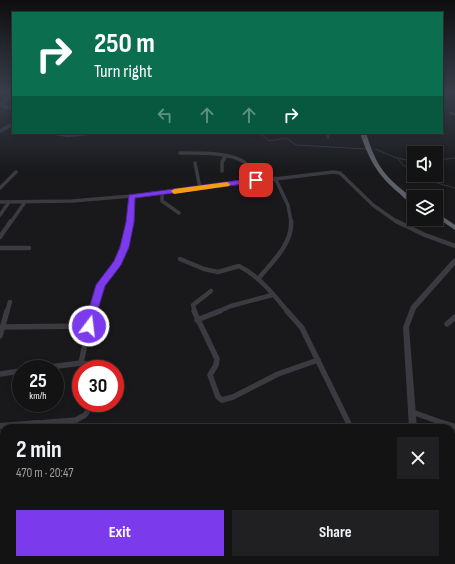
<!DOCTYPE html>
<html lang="en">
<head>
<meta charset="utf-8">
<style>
	:root { --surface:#131314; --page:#202022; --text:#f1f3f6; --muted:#9d9ea0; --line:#323234; --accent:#7c3aed }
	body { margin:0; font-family:"Sofia Sans Condensed",sans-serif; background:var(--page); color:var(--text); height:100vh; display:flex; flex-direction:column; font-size:15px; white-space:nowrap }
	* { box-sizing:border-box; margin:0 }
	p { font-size:13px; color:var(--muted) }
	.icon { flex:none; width:22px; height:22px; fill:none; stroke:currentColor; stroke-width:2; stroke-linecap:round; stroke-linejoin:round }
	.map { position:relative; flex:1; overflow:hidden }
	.drawer { position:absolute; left:0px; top:424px; width:455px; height:140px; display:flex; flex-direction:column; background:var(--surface); border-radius:12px 12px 0 0; box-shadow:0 2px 6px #0003,0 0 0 1px var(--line) }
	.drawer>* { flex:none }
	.banner { position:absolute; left:12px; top:12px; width:431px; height:122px; border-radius:0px; box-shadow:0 2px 6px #0003,0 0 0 1px var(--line); background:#0b6e4f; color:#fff; overflow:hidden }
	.controls { position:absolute; left:407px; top:146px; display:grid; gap:8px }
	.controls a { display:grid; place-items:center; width:36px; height:36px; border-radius:0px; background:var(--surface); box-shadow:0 2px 6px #0003,0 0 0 1px var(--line); font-size:20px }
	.speed { position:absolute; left:12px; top:360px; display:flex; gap:8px; font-size:20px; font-weight:700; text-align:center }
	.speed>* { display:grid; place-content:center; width:52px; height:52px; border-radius:50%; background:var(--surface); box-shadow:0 2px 6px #0003,0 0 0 1px var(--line); line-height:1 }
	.speed small { font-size:10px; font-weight:400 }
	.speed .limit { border:6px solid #d22; background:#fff; color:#111 }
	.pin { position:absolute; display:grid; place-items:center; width:34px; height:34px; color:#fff; margin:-17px; border-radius:8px; box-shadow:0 2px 6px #0006 }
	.me { position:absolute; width:44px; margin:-22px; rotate:15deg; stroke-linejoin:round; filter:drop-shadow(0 0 3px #0008) }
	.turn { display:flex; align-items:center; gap:14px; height:84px; padding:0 16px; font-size:18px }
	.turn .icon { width:52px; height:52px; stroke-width:2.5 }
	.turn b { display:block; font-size:28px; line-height:34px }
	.lanes { display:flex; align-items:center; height:38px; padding:0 16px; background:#0003; justify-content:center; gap:20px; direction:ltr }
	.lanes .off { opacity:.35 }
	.round { display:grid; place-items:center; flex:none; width:42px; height:42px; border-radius:0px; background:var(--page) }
	.overview { display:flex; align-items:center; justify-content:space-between; height:68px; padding:0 16px }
	h1 { font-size:24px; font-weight:700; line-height:30px }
	.button { display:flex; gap:8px; margin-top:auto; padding:8px 16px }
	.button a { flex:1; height:46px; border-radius:0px; background:var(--accent); color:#fff; font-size:16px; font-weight:700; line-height:46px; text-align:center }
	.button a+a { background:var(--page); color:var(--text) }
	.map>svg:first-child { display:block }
</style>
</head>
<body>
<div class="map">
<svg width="455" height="564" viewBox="0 0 455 564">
	<rect width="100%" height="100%" fill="#19191b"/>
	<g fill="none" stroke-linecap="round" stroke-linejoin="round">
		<g stroke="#2e3740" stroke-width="1">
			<polyline points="262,135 269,141 286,138 296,145 366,149"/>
			<polyline points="375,149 394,157 414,162"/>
			<polyline points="398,159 403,165 414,173"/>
			<polyline points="436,160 455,158"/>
			<polyline points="417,175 430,181 455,188"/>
		</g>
		<g fill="#2e3740" fill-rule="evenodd">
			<polygon points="7,92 12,92 13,97 3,104 5,105 13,105 13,109 4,109 0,106 0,102 9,95"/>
			<polygon points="13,122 13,126 0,133 0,129"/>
		</g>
		<g stroke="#3a3a40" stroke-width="2.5">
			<polyline points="450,113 455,114"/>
			<polyline points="50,133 68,136 99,133"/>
			<polyline points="327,133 328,137"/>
		</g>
		<g stroke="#3a3a40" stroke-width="3.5">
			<path d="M180,153C198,153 229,152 244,162C250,166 253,174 256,180"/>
			<polyline points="195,163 200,188"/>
			<polyline points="222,171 222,162 225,157"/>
			<polyline points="275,178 288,205 291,222"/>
			<polyline points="0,188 16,172"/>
			<polyline points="162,193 162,201 179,213"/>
			<polyline points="0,202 72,201 132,196 333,172 340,173 373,205 397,222"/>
			<polyline points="0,215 9,202"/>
			<polyline points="11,222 25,202"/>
			<polyline points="130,222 132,196"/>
		</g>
		<g stroke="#3a3a40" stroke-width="4.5">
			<polyline points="396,221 425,235 455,246"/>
			<polyline points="0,237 11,221"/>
			<polyline points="0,248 29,248"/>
			<path d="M180,259L204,269L218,272L239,266C259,276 274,295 288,312"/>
			<path d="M258,279C271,263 293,244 291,221"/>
			<polyline points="7,312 10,302"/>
			<polyline points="92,312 102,283 115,267 121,256 126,240 130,221"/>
			<polyline points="195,312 193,305 211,291"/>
			<polyline points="217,312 231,306 272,295"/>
		</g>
		<g stroke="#3a3a40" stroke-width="5.5">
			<polyline points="194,311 217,359 216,365 210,375 218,397 222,400 233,397 278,374 318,360"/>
			<polyline points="287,311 302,328 349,424"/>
			<polyline points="197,320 220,311"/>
			<polyline points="447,324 455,317"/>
			<polyline points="3,327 89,326"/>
			<polyline points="0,336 7,311"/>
			<polyline points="81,363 92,311"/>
			<polyline points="34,369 81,363 97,365 100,369"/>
			<polyline points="0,374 21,371"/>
			<polyline points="412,412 446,424"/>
			<polyline points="26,424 76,420 85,415 92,405"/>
		</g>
		<g stroke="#3a3a40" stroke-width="6">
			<polyline points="348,423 351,428"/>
			<polyline points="443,423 455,427"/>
			<polyline points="0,426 39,423"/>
			<polyline points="0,475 4,464"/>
			<polyline points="235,560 239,564"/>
			<polyline points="47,564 50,560"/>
		</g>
		<g fill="#3a3a40" fill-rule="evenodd">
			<polygon points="453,259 455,259 455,265 416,309 409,327 417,428 409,428 403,327 411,306"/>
			<polygon points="420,560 430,560 429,564 419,564"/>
		</g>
		<g fill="#5e6069" fill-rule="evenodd">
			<path d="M360,133H366C377,168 385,177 414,199V204C408,202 403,197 399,193C377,175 369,159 360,133Z"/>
			<polygon points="436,212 455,225 455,230 436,217"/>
		</g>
	</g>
	<linearGradient id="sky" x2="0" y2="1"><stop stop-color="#0e0e0f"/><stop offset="0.54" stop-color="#383e4a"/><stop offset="1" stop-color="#383e4a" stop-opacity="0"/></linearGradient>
	<rect width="455" height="171" fill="url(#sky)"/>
	<polygon fill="#7c3aed" stroke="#51269a" points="256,178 260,180 259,182 135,198 134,222 129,247 121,265 105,286 92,329 89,330 85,329 84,326 96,285 114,261 120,247 126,222 129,195"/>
	<polygon fill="#f59e0b" points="227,182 230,184 229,186 174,194 171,191 174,189"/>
</svg>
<div class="controls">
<a><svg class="icon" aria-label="sound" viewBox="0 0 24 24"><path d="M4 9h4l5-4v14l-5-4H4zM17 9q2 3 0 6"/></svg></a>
<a><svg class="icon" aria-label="layers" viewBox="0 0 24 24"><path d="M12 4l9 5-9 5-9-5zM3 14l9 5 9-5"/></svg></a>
</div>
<div class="speed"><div>25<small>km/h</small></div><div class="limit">30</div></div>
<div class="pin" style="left:256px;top:180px;background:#d93025"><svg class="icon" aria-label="arrive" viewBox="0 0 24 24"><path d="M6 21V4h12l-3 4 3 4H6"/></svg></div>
<svg class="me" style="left:89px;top:326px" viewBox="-20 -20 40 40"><circle r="17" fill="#7c3aed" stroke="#fff" stroke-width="3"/><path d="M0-11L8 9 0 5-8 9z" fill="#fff"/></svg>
<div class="banner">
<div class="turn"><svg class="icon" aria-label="right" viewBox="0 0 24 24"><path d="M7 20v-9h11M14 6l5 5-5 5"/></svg><div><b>250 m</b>Turn right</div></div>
<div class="lanes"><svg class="icon off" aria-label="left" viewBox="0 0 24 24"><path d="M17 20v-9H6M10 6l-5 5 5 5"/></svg><svg class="icon off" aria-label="ahead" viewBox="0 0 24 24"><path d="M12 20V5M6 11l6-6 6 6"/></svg><svg class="icon off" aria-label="ahead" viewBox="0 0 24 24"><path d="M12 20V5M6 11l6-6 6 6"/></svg><svg class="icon" aria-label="right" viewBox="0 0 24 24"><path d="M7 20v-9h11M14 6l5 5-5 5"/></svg></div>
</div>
<section class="drawer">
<div class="overview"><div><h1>2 min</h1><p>470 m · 20:47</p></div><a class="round"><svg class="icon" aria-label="close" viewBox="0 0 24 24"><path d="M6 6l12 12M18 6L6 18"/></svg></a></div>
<div class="button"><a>Exit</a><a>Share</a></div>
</section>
</div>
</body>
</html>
